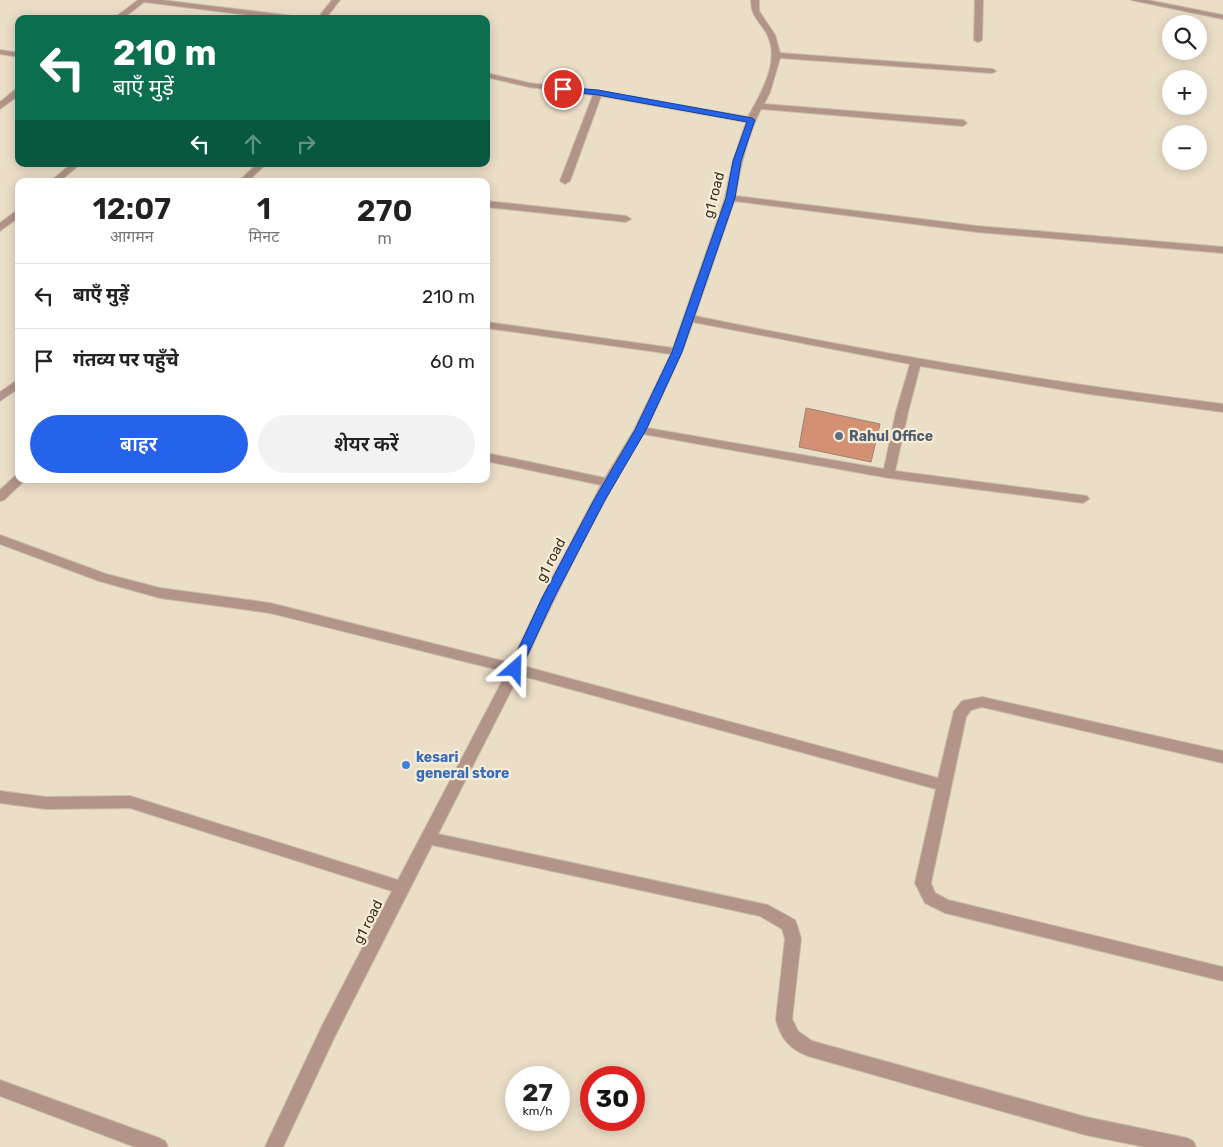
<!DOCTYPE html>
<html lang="hi">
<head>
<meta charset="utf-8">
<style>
	:root { --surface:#fff; --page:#f2f2f2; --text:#222; --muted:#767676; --line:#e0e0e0; --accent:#2563eb }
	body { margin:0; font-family:Rubik,"Noto Sans Devanagari",sans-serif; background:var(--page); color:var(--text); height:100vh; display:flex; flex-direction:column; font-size:19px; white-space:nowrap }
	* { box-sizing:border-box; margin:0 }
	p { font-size:16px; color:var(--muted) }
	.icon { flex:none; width:28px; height:28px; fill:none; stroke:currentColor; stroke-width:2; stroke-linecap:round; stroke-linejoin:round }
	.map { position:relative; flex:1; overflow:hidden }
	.side { position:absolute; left:15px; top:178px; width:475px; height:305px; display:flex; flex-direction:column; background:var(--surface); border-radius:10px; box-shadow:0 2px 12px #0003 }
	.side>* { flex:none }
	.hud { position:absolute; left:15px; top:15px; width:475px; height:152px; border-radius:10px; box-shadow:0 2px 12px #0003; background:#0b6e4f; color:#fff; overflow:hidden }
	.tools { position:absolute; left:1162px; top:15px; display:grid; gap:10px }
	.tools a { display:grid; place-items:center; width:45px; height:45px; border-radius:50%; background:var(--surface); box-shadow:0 2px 12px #0003; font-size:25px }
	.speed { position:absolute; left:505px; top:1066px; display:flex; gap:10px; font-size:25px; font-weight:700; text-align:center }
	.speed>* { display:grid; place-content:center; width:65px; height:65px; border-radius:50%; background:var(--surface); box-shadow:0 2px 12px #0003; line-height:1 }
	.speed small { font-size:12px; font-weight:400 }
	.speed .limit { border:8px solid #d22; background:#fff; color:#111 }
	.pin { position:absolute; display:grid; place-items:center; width:42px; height:42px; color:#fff; margin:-21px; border:2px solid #fff; border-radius:50%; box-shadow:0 1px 5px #0007 }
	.me { position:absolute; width:55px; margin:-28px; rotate:25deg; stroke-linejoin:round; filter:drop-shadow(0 0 4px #0008) }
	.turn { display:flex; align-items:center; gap:18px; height:105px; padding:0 15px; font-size:22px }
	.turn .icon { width:65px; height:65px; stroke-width:2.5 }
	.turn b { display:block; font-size:35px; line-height:42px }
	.lanes { display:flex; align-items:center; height:48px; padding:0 15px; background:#0003; justify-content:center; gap:25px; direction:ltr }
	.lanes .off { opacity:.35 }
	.eta { display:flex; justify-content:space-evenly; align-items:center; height:85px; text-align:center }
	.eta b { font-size:30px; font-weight:600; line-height:35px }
	.cta { display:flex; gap:10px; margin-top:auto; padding:10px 15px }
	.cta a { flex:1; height:58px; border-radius:30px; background:var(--accent); color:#fff; font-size:20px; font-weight:600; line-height:58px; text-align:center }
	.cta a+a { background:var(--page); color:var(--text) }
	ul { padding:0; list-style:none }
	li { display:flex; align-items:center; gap:15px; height:65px; padding:0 15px; border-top:1px solid var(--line) }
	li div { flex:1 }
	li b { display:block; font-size:19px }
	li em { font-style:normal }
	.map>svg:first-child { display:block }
</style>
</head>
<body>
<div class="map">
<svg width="1223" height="1147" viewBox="0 0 1223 1147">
	<rect width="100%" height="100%" fill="#ebdec7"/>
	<polygon fill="#d49073" stroke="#9c8379" points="806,408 880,424 871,462 799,447"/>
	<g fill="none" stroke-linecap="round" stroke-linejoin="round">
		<g stroke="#c7bca7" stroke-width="2">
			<g id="minor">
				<polygon points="138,0 161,0 300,17 304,19 279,19 144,2 122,19 113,19"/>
				<polygon points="332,0 340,0 325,19 317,19"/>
				<path d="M751,0H759V11L775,35L780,53L992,69L996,71L992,73L780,58L770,92L764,104L963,120L967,123L963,126L761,109C747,136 741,166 735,196L977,226L1223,247V253L977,232L734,201L695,316C870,352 1045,382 1223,404V412L1089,394L920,366L908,412L895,471L1087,496L1089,499L1083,503L889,478L643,434C598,509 559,587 523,666L938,778L954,711L962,701L982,697L1223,751V763L982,707L971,710L966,717L931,883L935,893L948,900L1223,967V981L945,913L925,903L915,883L936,789L519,675L438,834L768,905L795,920L797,925L801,939L792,1019L798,1031L812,1041L1086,1117L1187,1138L1193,1141L1196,1147H1145L1086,1135L808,1056C790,1049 780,1038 776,1019L785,939L782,929L760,916L432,845L335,1036L283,1147H265L323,1024L392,891L130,808L46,809L0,803V791L46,797L130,796L398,880L507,672L270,613L160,598L99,581L0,544V535L106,574L160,588L270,603L511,663L542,598L601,485L486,461V453L605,478L634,430L671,354L486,328V322L673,348L725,198L733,161L746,122L601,96L570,181L565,184L560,181L593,95L529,87L486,77V73L529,83L598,91L748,117C761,93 781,61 767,34C759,20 751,17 751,0ZM693,322L910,364L896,412L884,469L647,428L682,352Z"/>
				<polygon points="975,0 983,0 982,40 978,42 974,40"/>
				<polygon points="1131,0 1147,0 1223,15 1223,19"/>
				<polygon points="0,50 19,53 19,57 0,54"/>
				<polygon points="16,89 19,89 19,95 0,109 0,102"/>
				<polygon points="71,164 80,164 60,181 51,181"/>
				<polygon points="257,164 266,164 248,181 239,181"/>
				<polygon points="486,201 626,216 631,219 626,222 486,207"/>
				<polygon points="19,209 19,217 0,231 0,223"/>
				<polygon points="19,379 19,388 0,401 0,392"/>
				<polygon points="19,475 19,479 25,479 23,482 4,500 0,501 0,490 15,476"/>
				<polygon points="0,1080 159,1138 165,1141 168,1147 135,1147 0,1096"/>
			</g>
		</g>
		<use href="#minor" fill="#b39488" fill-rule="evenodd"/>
	</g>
	<polygon fill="#2563eb" stroke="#184099" points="560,87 598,90 752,118 755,120 741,161 735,198 682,352 646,430 605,500 554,598 521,669 519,672 510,672 509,669 542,598 594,500 635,430 672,352 726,198 733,161 747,122 598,95 563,91 559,89"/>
	<circle fill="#5c6f8a" stroke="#f9ecd4" stroke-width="2" cx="839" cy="436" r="5"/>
	<circle fill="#3f7fe0" stroke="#f9ecd4" stroke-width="2" cx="406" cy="765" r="5"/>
	<g text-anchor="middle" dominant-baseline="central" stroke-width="4.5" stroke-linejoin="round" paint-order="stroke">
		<g font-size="14" fill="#373229" stroke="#f9ecd4">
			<text transform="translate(714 195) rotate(-75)">g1 road</text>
			<text transform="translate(551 560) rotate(-62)">g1 road</text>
			<text transform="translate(368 922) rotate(-63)">g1 road</text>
		</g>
		<g font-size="14" font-weight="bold" fill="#4e5e75" stroke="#f9ecd4" text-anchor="start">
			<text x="849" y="436">Rahul Office</text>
		</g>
		<g font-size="14" font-weight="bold" fill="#366cbe" stroke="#f9ecd4" text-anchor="start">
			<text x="416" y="757">kesari<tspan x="416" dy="16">general store</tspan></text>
		</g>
	</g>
</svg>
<div class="tools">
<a><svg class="icon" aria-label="search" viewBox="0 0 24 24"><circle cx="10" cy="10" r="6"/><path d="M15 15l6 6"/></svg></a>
<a>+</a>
<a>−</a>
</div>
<div class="speed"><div>27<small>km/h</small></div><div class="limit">30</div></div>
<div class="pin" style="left:563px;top:89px;background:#d93025"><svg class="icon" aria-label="arrive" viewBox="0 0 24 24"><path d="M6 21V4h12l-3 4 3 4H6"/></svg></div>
<svg class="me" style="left:515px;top:669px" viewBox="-20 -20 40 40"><path d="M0-17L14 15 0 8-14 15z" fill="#2563eb" stroke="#fff" stroke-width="4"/></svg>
<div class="hud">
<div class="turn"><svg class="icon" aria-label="left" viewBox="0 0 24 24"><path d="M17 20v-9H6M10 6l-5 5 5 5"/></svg><div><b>210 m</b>बाएँ मुड़ें</div></div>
<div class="lanes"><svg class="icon" aria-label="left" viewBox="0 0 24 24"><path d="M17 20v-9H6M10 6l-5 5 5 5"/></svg><svg class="icon off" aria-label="ahead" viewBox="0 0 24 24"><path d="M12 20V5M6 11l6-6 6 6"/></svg><svg class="icon off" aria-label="right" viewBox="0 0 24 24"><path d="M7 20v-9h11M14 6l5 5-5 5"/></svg></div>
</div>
<section class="side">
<div class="eta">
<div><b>12:07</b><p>आगमन</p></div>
<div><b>1</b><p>मिनट</p></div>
<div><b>270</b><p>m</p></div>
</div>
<ul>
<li><svg class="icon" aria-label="left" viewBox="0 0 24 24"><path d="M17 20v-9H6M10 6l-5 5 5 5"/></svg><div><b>बाएँ मुड़ें</b></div><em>210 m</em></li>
<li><svg class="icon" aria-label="arrive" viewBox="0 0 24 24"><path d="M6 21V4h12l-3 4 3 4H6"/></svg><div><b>गंतव्य पर पहुँचे</b></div><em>60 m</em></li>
</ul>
<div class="cta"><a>बाहर</a><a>शेयर करें</a></div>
</section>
</div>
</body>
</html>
